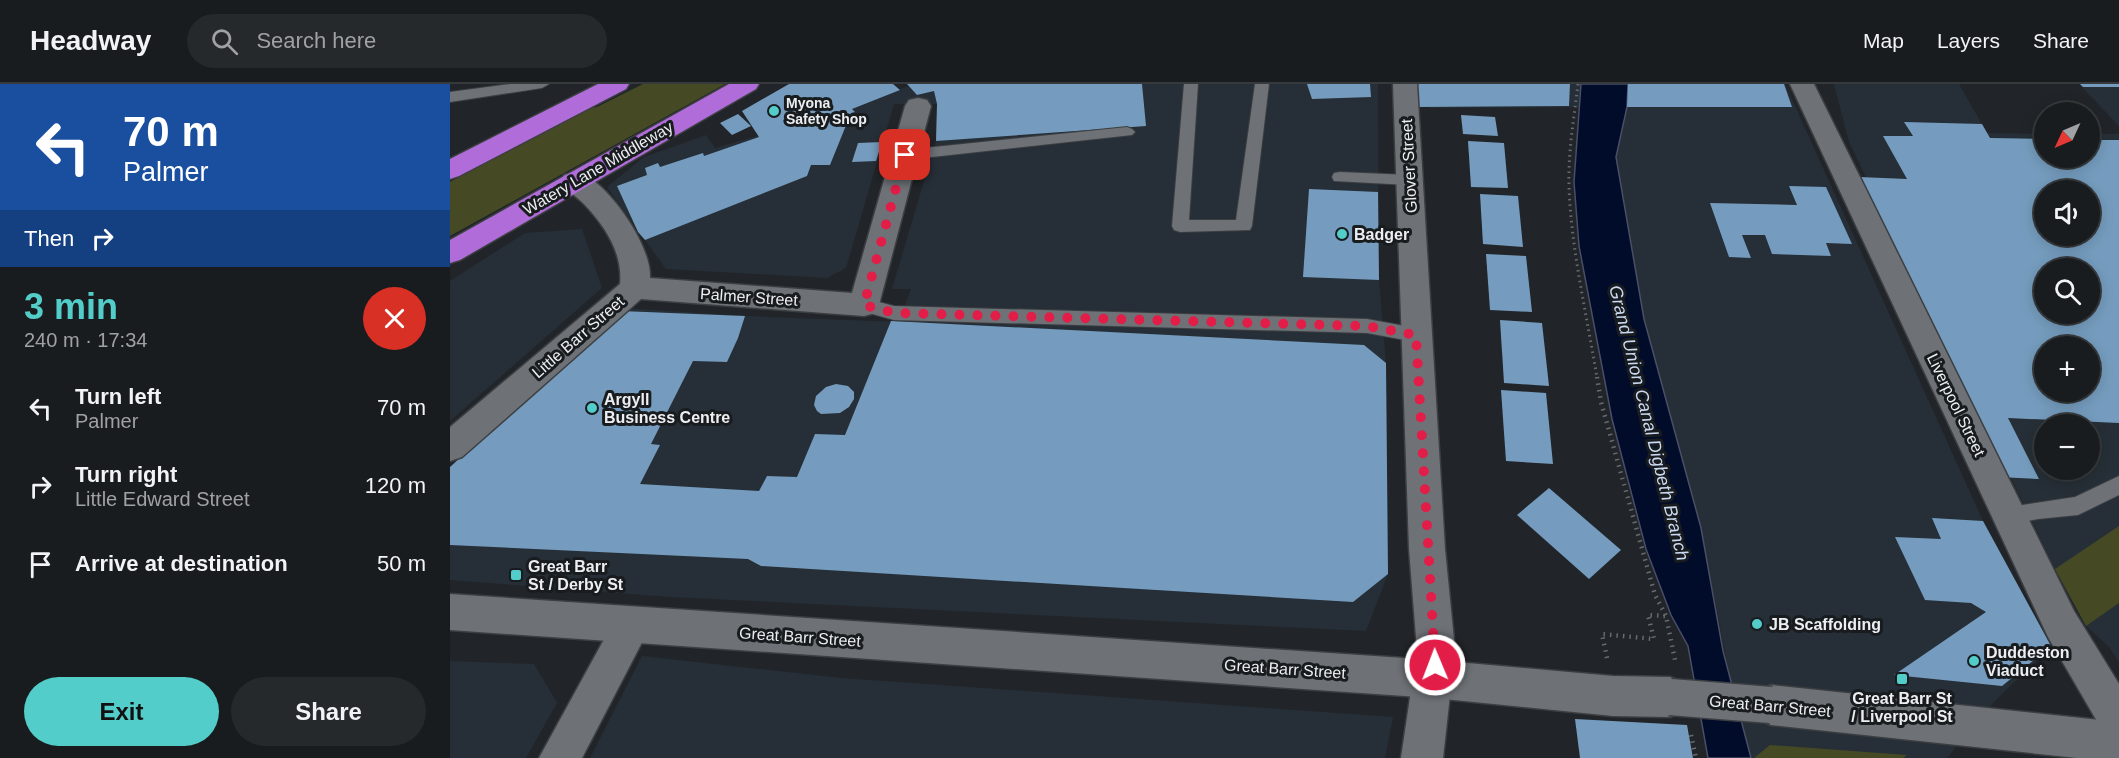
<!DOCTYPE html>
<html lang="en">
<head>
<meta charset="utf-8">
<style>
	:root { --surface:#191c1f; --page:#26292c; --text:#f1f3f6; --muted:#9fa1a4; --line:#373a3d; --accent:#53cdc9 }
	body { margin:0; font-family:Helvetica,sans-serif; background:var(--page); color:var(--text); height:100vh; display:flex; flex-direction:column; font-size:22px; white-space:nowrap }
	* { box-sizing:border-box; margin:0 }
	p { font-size:20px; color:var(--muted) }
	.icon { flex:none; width:33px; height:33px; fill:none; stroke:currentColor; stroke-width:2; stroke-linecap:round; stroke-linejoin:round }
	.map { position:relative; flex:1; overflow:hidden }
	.side { display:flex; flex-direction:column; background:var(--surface); width:450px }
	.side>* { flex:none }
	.hud { background:#1a4fa0; color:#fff; overflow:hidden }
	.needle { width:39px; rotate:226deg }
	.buttons { position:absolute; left:1584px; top:18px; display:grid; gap:12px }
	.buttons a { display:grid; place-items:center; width:66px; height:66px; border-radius:50%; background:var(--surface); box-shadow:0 3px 15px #0003,0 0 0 2px var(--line); font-size:30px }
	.pin { position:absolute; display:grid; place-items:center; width:51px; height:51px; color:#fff; margin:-26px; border-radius:12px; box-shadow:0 3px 9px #0006 }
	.me { position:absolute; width:66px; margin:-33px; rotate:359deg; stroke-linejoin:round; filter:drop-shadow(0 0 4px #0008) }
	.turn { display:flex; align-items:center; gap:21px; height:126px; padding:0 24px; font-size:27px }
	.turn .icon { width:78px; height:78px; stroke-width:2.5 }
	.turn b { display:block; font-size:42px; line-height:51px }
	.then { display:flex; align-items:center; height:57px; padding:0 24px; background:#0003; gap:12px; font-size:22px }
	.round { display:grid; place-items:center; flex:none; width:63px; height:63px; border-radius:32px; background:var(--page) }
	.headline { display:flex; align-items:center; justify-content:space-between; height:102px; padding:0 24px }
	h1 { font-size:36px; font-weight:700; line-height:45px; color:var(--accent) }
	.button { display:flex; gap:12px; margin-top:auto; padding:12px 24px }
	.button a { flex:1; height:69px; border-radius:36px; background:var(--accent); color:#111; font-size:24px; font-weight:700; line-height:69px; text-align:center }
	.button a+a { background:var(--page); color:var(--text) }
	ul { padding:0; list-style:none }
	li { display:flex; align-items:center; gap:18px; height:78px; padding:0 24px }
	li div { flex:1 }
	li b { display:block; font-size:22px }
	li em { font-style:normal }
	header { display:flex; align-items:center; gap:36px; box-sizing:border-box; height:84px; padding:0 30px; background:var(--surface); border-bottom:2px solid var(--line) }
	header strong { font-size:28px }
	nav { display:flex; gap:33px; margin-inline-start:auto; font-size:21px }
	.search { width:420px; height:54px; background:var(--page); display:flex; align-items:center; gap:15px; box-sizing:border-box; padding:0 21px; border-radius:33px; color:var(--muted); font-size:22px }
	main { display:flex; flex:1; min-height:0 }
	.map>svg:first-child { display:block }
</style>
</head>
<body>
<header>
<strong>Headway</strong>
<div class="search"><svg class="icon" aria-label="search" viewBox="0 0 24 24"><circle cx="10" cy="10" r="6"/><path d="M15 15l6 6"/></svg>Search here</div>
<nav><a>Map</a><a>Layers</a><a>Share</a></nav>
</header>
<main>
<section class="side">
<div class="hud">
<div class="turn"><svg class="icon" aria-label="left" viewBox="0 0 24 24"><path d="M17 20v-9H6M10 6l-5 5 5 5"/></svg><div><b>70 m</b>Palmer</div></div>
<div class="then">Then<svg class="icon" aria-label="right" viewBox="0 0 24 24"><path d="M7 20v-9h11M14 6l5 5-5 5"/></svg></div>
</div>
<div class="headline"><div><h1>3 min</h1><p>240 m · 17:34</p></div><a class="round" style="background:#d93025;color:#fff"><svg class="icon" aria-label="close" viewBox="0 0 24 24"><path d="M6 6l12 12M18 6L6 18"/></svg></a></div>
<ul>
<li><svg class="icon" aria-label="left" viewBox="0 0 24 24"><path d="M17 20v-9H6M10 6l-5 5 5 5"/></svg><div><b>Turn left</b><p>Palmer</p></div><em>70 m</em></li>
<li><svg class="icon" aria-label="right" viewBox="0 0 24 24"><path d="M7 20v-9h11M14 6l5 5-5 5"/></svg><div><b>Turn right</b><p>Little Edward Street</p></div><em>120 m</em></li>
<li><svg class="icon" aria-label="arrive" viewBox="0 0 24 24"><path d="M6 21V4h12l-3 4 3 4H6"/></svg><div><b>Arrive at destination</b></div><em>50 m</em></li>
</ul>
<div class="button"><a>Exit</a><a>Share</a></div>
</section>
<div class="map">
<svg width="1669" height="674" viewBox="0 0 1669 674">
	<rect width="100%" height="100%" fill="#212529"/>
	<g fill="#262f37" fill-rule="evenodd">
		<polygon points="512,0 928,0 929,196 936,279 938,490 916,547 221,513 0,496 0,386 175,224 295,232 449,238 461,205 442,205 486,57 487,20 444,20 396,184 377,194 216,185 157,103 194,73 256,51 265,64 402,25 459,2 468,11"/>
		<polygon points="977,0 1335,0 1533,437 1601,562 1544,618 1497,674 1301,674 1288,635 1251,444 1194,235 1166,73 1176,23 980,24"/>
		<path d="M1384,0H1509L1537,49L1594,50V74H1640V50H1669V578L1659,563L1636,542L1605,485L1399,58ZM1594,106H1640V152H1594ZM1594,184H1640V230H1594ZM1594,262H1640V308H1594ZM1594,340H1640V386H1594Z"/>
		<polygon points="1629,0 1669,0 1669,42"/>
		<polygon points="132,145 152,204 0,337 0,197 75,149"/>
		<polygon points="192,572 391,594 943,633 935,674 140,674"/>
		<polygon points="0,577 84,580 107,619 76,674 0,674"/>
	</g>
	<g fill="#464a24">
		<polygon points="193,0 275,0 0,152 0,98 135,25 147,23"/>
		<polygon points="1669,442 1669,519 1636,542 1605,485"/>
		<polygon points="1320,661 1457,671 1453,674 1304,674"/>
	</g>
	<polygon fill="#010b2a" stroke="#484f66" stroke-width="1.5" points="1131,0 1178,0 1177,23 1166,73 1194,235 1251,444 1273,567 1301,674 1258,674 1238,562 1221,531 1196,465 1162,335 1129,162 1124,98"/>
	<g fill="#759cbe" fill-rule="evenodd">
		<polygon points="339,0 443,0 450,6 402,25 405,28 401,29 380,81 361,81 357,92 195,156 188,148 167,102 197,91 195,84 208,79 210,83 253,69 254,72 309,53 292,27"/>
		<polygon points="457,0 692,0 696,42 486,57 487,20 484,7 467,11"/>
		<polygon points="857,0 920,0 921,13 862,15"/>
		<polygon points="964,0 1120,0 1119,22 966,23"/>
		<polygon points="1178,0 1334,0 1342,23 1177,23"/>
		<polygon points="1630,0 1669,0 1669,3 1633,3"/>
		<polygon points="288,30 301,42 282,51 270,39"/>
		<polygon points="1011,31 1045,33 1048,52 1013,50"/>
		<path d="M1454,38L1532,40L1540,54L1594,55V74H1640V56H1669V339L1558,334L1589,395L1548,393L1409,93L1457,95L1433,52H1463ZM1594,106H1640V152H1594ZM1594,184H1640V230H1594ZM1594,262H1640V308H1594Z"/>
		<polygon points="1018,57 1054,59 1058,104 1021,103"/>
		<polygon points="432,58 426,77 402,78 408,59"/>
		<polygon points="1339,102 1376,103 1402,160 1376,159 1381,172 1322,170 1315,151 1292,151 1301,174 1279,173 1260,119 1347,121"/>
		<polygon points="859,105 928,108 929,196 853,193"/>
		<polygon points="1030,110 1068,112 1073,163 1033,160"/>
		<polygon points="1036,170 1076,172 1082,228 1040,226"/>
		<polygon points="171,227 295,232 288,254 277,278 243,277 201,360 210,361 190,400 309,407 317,392 347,393 365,350 395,351 441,237 914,261 936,279 938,490 903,518 311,482 298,475 0,461 0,383"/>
		<polygon points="1050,236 1092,239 1099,302 1054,299"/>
		<polygon points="386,300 398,302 404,308 404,315 399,323 390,329 371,330 367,327 364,321 366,312 376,303"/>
		<polygon points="1051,306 1096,309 1103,380 1056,377"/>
		<polygon points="1099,404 1171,466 1139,495 1067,431"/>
		<polygon points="1482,434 1533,437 1601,562 1552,602 1444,591 1536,528 1521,519 1475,516 1445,453 1491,455"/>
		<polygon points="1125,635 1237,641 1243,674 1130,674"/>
	</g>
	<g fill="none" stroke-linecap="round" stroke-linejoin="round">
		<g stroke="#3c3f42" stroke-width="2">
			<g id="lane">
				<polygon points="60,0 99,0 92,4 0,18 0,8"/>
				<polygon points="734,0 748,0 739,136 786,136 805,0 819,0 802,142 800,146 730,148 724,146 722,142"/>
				<polygon points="677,43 682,45 685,48 682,51 455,76 447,71 455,66"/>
				<polygon points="890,88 959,91 965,92 967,96 965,100 959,101 884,97 882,93 884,89"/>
				<polygon points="414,214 444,222 917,235 966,244 972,246 975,251 972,256 966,258 917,249 444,236 408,226 405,221 408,216"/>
				<polygon points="1669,392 1669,411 1628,431 1588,435 1559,441 1552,438 1549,432 1552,426 1559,423 1625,413"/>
			</g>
		</g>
		<g stroke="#3c3f42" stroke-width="3">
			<g id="street">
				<polygon points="943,0 967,0 995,465 1005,566 993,674 951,674 967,566 959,465"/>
				<polygon points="1340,0 1364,0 1624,527 1669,600 1669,657 1655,651 1598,553"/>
				<path d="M468,14L477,16L481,22L429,221L425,229L414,232L191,215L12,373L0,377V343L170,200C173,169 155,142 134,120C126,112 116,106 110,97L114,91C121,89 126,87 133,90C161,103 202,163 200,194L402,209L455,22L459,16Z"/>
				<polygon points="182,523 195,528 201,541 132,674 89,674 169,528"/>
			</g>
		</g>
		<g stroke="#3c3f42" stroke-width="3">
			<g id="secondary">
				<polygon points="0,510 984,576 1163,592 1220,593 1234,599 1240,613 1234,627 1220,633 1163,632 984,614 0,546"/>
				<polygon points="1321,601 1669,638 1669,674 1627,674 1321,641 1307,635 1301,621 1307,607"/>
			</g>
		</g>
		<g stroke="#3c3f42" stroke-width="3">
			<g id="highway">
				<polygon points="148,0 179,0 176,5 9,92 0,95 0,75"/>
				<polygon points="279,0 309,0 306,5 10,176 0,179 0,156"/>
			</g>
		</g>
		<path stroke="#676b6e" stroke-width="3" stroke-dasharray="1.5 4" stroke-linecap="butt" d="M1128,0C1124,34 1118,68 1119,102C1121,165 1137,232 1147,294"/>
		<g stroke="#676b6e" stroke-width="4.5" stroke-dasharray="1.5 5" stroke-linecap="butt">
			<polyline points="1147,293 1151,318 1205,511 1216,532 1225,576"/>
			<polyline points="1157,574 1152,550 1204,555 1198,531 1215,532"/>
			<polyline points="1241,651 1246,674"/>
		</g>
		<use href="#lane" fill="#6e7277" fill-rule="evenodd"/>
		<use href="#street" fill="#6e7277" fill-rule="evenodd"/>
		<use href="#secondary" fill="#6e7277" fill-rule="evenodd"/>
		<use href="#highway" fill="#b06cd8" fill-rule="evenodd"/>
		<g stroke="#3c3f42" stroke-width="39" stroke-linecap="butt">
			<polyline id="secondary-bridge" points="1220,613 1321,621"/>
		</g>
		<use href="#secondary-bridge" stroke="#6e7277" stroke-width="36"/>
	</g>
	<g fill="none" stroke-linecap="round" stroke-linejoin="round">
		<polyline stroke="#e11d48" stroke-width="10" stroke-dasharray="0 18" points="455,71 414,221 444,229 917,242 966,251 985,581"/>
	</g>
	<g fill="#53cdc9" stroke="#181c1f" stroke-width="2">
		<circle cx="324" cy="27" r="6"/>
		<circle cx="892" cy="150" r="6"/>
		<circle cx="142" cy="324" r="6"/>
		<rect x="60" y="485" width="12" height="12" rx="3"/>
		<circle cx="1307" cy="540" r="6"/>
		<circle cx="1524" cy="577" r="6"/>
		<rect x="1446" y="589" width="12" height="12" rx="3"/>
	</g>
	<g text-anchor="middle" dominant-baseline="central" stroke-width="6" stroke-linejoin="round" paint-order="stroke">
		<g font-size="14" font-weight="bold" fill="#eceef1" stroke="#181c1f" text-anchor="start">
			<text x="336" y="19">Myona<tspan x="336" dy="16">Safety Shop</tspan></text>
		</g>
		<g font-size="16" fill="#eceef1" stroke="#181c1f">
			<text transform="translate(959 82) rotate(-93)">Glover Street</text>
			<text transform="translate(148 84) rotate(-30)">Watery Lane Middleway</text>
			<text transform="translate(299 213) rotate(4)">Palmer Street</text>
			<text transform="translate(128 253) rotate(-41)">Little Barr Street</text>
			<text transform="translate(1506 321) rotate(64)">Liverpool Street</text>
			<text transform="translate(350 553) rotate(4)">Great Barr Street</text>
			<text transform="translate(835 585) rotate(4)">Great Barr Street</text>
			<text transform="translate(1320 622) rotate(5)">Great Barr Street</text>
		</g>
		<g font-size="16" font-weight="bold" fill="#eceef1" stroke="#181c1f" text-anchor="start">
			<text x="904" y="150">Badger</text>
			<text x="154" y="315">Argyll<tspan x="154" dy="18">Business Centre</tspan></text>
			<text x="78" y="482">Great Barr<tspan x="78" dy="18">St / Derby St</tspan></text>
			<text x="1319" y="540">JB Scaffolding</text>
			<text x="1536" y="568">Duddeston<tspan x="1536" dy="18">Viaduct</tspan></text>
			<text x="1452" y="614" text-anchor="middle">Great Barr St<tspan x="1452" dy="18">/ Liverpool St</tspan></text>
		</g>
		<g font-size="18" font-style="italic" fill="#cbd9f3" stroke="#181c1f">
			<text transform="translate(1199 339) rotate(76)">Grand Union Canal Digbeth Branch</text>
		</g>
	</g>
</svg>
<div class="buttons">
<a><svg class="needle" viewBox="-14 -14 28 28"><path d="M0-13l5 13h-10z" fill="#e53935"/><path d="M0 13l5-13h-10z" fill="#9fa1a4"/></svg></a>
<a><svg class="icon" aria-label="sound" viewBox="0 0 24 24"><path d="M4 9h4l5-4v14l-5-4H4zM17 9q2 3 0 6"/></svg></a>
<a><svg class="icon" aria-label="search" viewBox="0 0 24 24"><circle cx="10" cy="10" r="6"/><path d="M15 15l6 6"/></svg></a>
<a>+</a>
<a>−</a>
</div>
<div class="pin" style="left:455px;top:71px;background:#d93025"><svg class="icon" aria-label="arrive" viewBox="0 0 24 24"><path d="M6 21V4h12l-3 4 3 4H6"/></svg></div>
<svg class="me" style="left:985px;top:581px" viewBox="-20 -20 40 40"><circle r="17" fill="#e11d48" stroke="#fff" stroke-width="3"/><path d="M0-11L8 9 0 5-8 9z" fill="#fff"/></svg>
</div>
</main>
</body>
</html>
